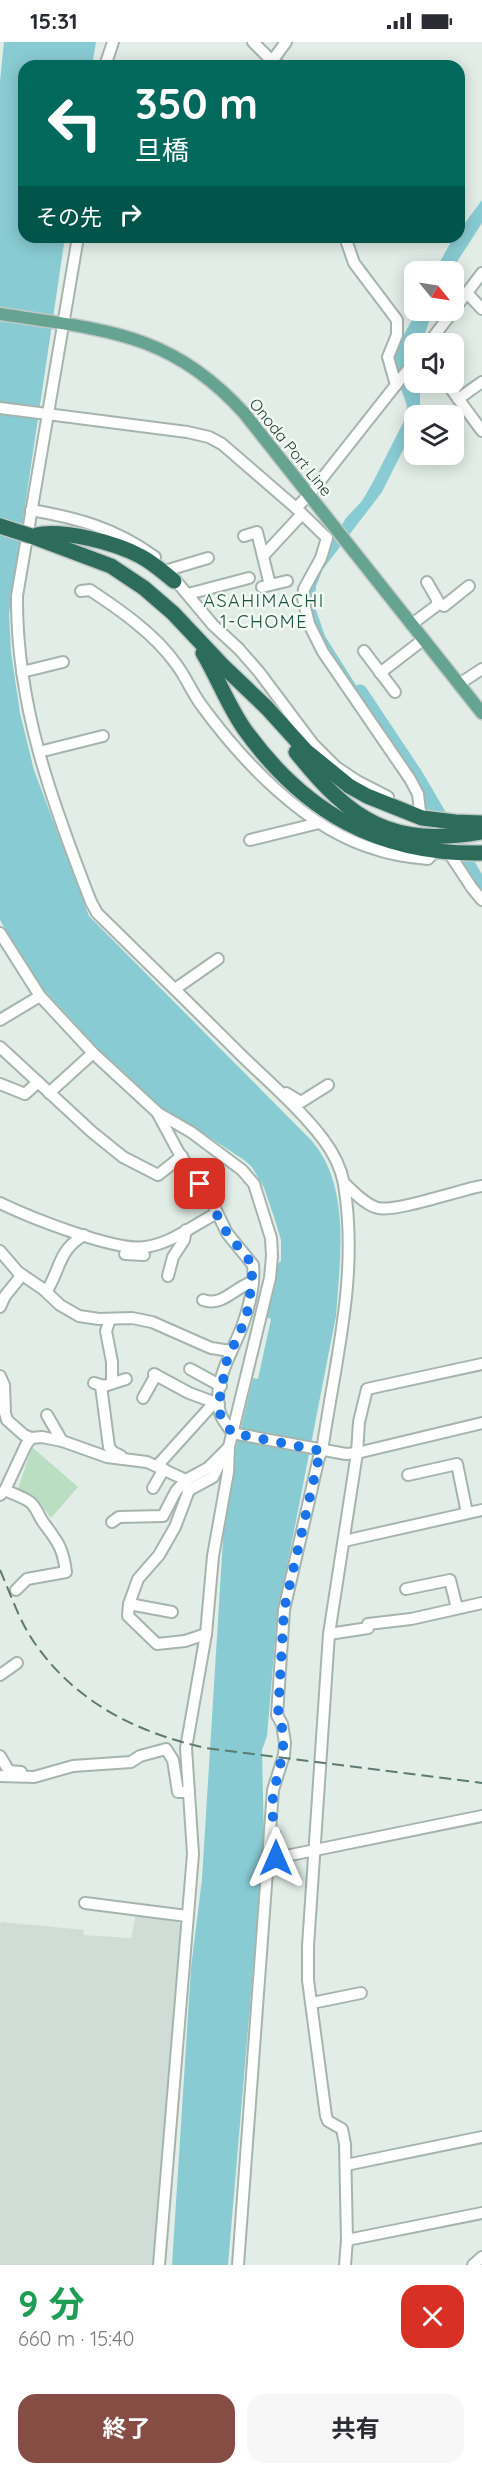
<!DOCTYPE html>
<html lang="ja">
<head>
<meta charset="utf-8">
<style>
	:root { --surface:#fff; --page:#f7f7f7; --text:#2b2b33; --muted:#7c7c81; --accent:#864d44 }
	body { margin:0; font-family:Quicksand,"Noto Sans JP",sans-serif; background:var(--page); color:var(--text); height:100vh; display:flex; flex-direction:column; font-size:22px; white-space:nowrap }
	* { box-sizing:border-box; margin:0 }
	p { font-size:20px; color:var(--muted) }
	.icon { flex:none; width:33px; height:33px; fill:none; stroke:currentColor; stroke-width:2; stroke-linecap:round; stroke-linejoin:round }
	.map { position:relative; height:2223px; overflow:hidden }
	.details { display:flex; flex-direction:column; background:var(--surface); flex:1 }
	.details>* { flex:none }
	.guide { position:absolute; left:18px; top:18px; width:447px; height:183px; border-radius:18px; box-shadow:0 3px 15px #0003; background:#00695c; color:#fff; overflow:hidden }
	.needle { width:39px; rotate:120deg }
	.fabs { position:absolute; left:404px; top:219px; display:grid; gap:12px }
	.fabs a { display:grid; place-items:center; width:60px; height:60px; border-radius:12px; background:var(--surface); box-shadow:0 3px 15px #0003; font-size:30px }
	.pin { position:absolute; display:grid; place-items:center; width:51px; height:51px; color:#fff; margin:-26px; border-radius:12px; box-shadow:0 3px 9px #0006 }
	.me { position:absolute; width:66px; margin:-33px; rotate:0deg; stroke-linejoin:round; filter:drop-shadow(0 0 4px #0008) }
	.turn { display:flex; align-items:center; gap:21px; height:126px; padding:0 18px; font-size:27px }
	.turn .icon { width:78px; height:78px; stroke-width:2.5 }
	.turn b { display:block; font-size:42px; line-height:51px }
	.then { display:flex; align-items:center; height:57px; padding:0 18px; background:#0003; gap:12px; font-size:22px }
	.round { display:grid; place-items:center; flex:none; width:63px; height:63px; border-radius:18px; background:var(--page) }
	.overview { display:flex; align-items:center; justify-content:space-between; height:102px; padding:0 18px }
	h1 { font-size:36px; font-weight:700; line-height:45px; color:#1e9e55 }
	.cta { display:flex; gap:12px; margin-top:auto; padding:12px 18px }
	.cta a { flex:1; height:69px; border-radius:18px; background:var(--accent); color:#fff; font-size:24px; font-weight:700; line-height:69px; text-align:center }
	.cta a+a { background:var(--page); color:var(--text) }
	.status { display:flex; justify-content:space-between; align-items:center; height:42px; padding:0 30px; background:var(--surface); direction:ltr }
	.status svg { height:16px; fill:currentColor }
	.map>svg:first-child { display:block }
</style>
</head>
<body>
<div class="status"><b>15:31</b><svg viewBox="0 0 49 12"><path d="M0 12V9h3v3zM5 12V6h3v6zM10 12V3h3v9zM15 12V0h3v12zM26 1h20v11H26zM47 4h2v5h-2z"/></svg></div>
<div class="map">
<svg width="482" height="2223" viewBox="0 0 482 2223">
	<rect width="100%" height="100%" fill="#e2ede7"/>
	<polygon fill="#d0dcd6" points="136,1872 176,1877 181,1884 155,2223 0,2223 0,1882 2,1880 84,1888 83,1893 131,1896"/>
	<polygon fill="#badec2" points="32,1405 78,1445 51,1476 34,1454 18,1447"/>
	<g fill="#89cbd3">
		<path d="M4,0H96L92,24H24V195H65L9,572L11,610L20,671L34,728L89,874L312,1099C351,1145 340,1217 336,1274L277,1576L267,1694L262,1708L264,1799L228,2223H172L191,1926L202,1837L226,1449L253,1336L258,1337L271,1277L266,1275L276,1223L281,1219V1198L274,1175L264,1146L252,1125L244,1118L194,1085L164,1068L110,1020L34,937L0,878V39Z"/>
		<polygon points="482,158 482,181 451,229 435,229 452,198 454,195 459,195 459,189"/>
		<polygon points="417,269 432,269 426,289 406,314 414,333 414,340 417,341 420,350 420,373 414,374 414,386 382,450 323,527 316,544 315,558 316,568 325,594 371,667 319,596 306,554 330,503 346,476 362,459 373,440 404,379 407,364 393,323 393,312"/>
	</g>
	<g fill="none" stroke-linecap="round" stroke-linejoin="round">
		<polyline stroke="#89cbd3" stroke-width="15" points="360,650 416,734 482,847"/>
		<g stroke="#a5b5ae" stroke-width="14">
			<g id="minor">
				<polyline points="253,0 272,19 281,24"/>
				<polyline points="272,19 286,0"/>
				<polyline points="105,24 113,0"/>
				<path d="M78,195L17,554C16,663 52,760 91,860L97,871C146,919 195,967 243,1015C270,1041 300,1067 323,1097C333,1110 341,1126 344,1142C359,1234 335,1319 322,1409L319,1415L284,1568L277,1673L282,1682L285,1701L284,1713L273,1748L238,2223"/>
				<polyline points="345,195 354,221 397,278 397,293 388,315 396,343"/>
				<polyline points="467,251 482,267"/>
				<polyline points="428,302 482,231"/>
				<polyline points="446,340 482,389"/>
				<polyline points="458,357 482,340"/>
				<polyline points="0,366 187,390 209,395 222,402 296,466 309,453 414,320"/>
				<polyline points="296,466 327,496 321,516 304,547 303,556 309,582 323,610 410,737 418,752 420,769"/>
				<path d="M31,468C78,476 115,486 155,515"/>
				<polyline points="244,494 257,490 270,543"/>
				<polyline points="263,514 302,472"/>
				<polyline points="168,528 208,516"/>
				<polyline points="171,533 213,583 239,607 259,630 313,702 336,725 357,739 388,755"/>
				<polyline points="262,545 287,539"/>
				<path d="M81,549L90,548C120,568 155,592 176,622C186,635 192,651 202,664C243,720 307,788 375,807C392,813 410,815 428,817L434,810"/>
				<polyline points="188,552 249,536"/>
				<polyline points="437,561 444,564 469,544"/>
				<polyline points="412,582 436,564 438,559 427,540"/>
				<polyline points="364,609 395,650"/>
				<polyline points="22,630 63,620"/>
				<polyline points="380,631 424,597"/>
				<polyline points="459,642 482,627"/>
				<polyline points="39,710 103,694"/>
				<polyline points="250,798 319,781"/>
				<polyline points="449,811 472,846 482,858"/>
				<polyline points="0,891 40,954 93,1011 158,1071 191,1090 242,1128 254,1142 271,1196 272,1214 270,1236 229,1405 228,1430 213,1514 206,1592 186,1706 193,1812 159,2223"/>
				<polyline points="175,947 218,917"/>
				<polyline points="0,978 40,954"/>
				<polyline points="0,1005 92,1090 123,1115 158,1133 182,1114"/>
				<polyline points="0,1042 25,1052 38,1040"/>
				<polyline points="49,1051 93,1011"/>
				<polyline points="286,1051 301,1060 328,1043"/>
				<path d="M158,1072L179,1111L212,1160L227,1191L253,1223C255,1241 249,1265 243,1282C234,1308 211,1341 220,1371C222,1378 228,1384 232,1391L346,1412L357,1411L482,1381"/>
				<path d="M344,1141C353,1149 365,1163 378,1166C397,1170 459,1148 482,1144"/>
				<path d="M0,1161C29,1175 116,1210 146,1205C172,1201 194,1183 217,1171"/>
				<polyline points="0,1209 18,1230 43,1247 60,1263 79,1274 99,1277 132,1276 152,1280 211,1306 231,1309"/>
				<polyline points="125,1212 144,1213"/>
				<polyline points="168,1234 173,1215 184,1198 186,1188"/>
				<path d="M43,1247H48C61,1224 59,1208 84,1193"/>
				<path d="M203,1258C222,1265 234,1246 252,1240"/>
				<polyline points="0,1265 5,1254 22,1233"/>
				<polyline points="110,1277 106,1289 112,1320 112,1340"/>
				<polyline points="190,1327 221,1344"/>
				<polyline points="154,1332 189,1351 219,1362"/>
				<polyline points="0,1334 4,1343 5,1371 7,1378 24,1393 31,1396 42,1395 62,1399 107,1415 147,1420 186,1438"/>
				<polyline points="94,1341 104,1344 126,1337"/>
				<polyline points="101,1344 109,1405 113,1410 121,1414"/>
				<polyline points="143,1356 156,1333"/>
				<polyline points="47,1373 62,1399"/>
				<polyline points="157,1424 213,1362"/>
				<polyline points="408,1433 457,1422 467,1471"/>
				<polyline points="183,1442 189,1448 175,1485 159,1513 138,1537 129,1562 128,1574 157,1602 185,1599 206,1592"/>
				<polyline points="153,1446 164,1427"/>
				<path d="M5,1448C13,1452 23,1455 30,1460C37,1466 38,1473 43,1480C57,1499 63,1505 66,1530L27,1537L16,1548"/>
				<polyline points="189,1448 213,1435 224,1413"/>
				<polyline points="0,1453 5,1448 26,1403 31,1396"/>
				<polyline points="112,1480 119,1475 163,1474 176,1449 186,1438 208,1426 229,1405"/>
				<polyline points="344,1499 482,1468"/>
				<polyline points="406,1547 450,1538 457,1566"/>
				<polyline points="129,1562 172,1570"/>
				<polyline points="329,1592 368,1586 368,1582 411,1577 482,1561"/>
				<polyline points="0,1633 17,1621"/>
				<polyline points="0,1714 9,1729 21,1730"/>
				<polyline points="0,1734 34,1735 73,1724 131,1720 140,1714 166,1707 173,1718 178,1750 189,1750"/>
				<polyline points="276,1816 482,1774"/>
				<polyline points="85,1861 187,1874"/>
				<polyline points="312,1961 361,1951"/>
				<polyline points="346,2123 482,2095"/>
				<polyline points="347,2198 482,2171"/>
				<polyline points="345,2223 347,2198 345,2102 342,2087 328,2079 326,2074 308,1938 308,1904 329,1592 357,1411 359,1380 367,1347 482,1322"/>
				<polyline points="473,2223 482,2215"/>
			</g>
		</g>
		<g stroke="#c1c9c6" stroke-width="15">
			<path id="major" d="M0,272C102,288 170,289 244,371L482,671"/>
		</g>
		<g stroke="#c1c9c6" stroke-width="18">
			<g id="highway">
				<path d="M36,493C63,487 116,501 140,514C152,520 163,530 174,539"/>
				<polyline points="31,494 111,524 144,546 173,571 222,623 267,666 306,709 349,744 367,754 422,776 455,780 482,781"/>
				<path d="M203,611C218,636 228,664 245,688C304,770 379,813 482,811"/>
				<path d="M296,710C351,779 391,806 482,790"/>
			</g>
		</g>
		<use href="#minor" stroke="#fff" stroke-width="10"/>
		<use href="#major" stroke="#66a390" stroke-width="12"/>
		<use href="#highway" stroke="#2d6b5b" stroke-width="15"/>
		<path stroke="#5c7a70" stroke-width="2" stroke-dasharray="12 6" stroke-linecap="butt" d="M0,1528C11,1553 20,1581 36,1603C77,1661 138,1691 206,1706L482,1741"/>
		<g stroke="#c1c9c6" stroke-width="18" stroke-linecap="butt">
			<polyline id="highway-bridge" points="0,484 31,494"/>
		</g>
		<use href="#highway-bridge" stroke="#2d6b5b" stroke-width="15"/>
	</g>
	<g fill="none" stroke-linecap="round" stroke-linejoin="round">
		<path stroke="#1a73e8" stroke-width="10" stroke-dasharray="0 18" d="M200,1142L227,1191L253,1223L249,1264L243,1283L227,1318L220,1354V1372L232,1391L322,1409L319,1415L284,1568L278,1673C292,1706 274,1732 272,1765C271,1774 275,1778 276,1787C277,1796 276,1806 276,1816"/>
	</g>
	<g text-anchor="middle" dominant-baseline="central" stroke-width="5" stroke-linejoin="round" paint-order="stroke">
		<g font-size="16" fill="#223e35" stroke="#f3f9f5">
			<text transform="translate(291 405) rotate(51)">Onoda Port Line</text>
		</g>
		<g font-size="18" letter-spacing="1.5" fill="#1d5142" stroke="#f3f9f5">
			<text x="264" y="558">ASAHIMACHI<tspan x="264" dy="21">1-CHOME</tspan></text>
		</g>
	</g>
</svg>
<div class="fabs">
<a><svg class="needle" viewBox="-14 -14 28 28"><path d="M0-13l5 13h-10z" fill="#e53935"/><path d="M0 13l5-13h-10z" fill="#7c7c81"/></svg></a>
<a><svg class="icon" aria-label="sound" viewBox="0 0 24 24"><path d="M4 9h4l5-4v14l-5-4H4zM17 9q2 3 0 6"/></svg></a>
<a><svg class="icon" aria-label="layers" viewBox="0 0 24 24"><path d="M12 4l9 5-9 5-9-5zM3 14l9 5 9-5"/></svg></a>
</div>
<div class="pin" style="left:200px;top:1142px;background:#d93025"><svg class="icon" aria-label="arrive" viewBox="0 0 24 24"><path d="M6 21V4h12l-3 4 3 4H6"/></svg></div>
<svg class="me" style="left:276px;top:1816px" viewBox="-20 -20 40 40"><path d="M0-17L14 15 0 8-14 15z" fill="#1a73e8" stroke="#fff" stroke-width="4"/></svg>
<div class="guide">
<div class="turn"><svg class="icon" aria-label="left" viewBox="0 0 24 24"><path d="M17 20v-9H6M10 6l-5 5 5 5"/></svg><div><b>350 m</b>旦橋</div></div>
<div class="then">その先<svg class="icon" aria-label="right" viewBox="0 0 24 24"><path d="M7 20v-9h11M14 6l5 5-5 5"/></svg></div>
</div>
</div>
<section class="details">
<div class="overview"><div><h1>9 分</h1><p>660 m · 15:40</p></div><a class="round" style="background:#d93025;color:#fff"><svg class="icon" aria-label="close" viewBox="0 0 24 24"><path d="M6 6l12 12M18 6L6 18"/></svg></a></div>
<div class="cta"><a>終了</a><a>共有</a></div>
</section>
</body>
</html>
